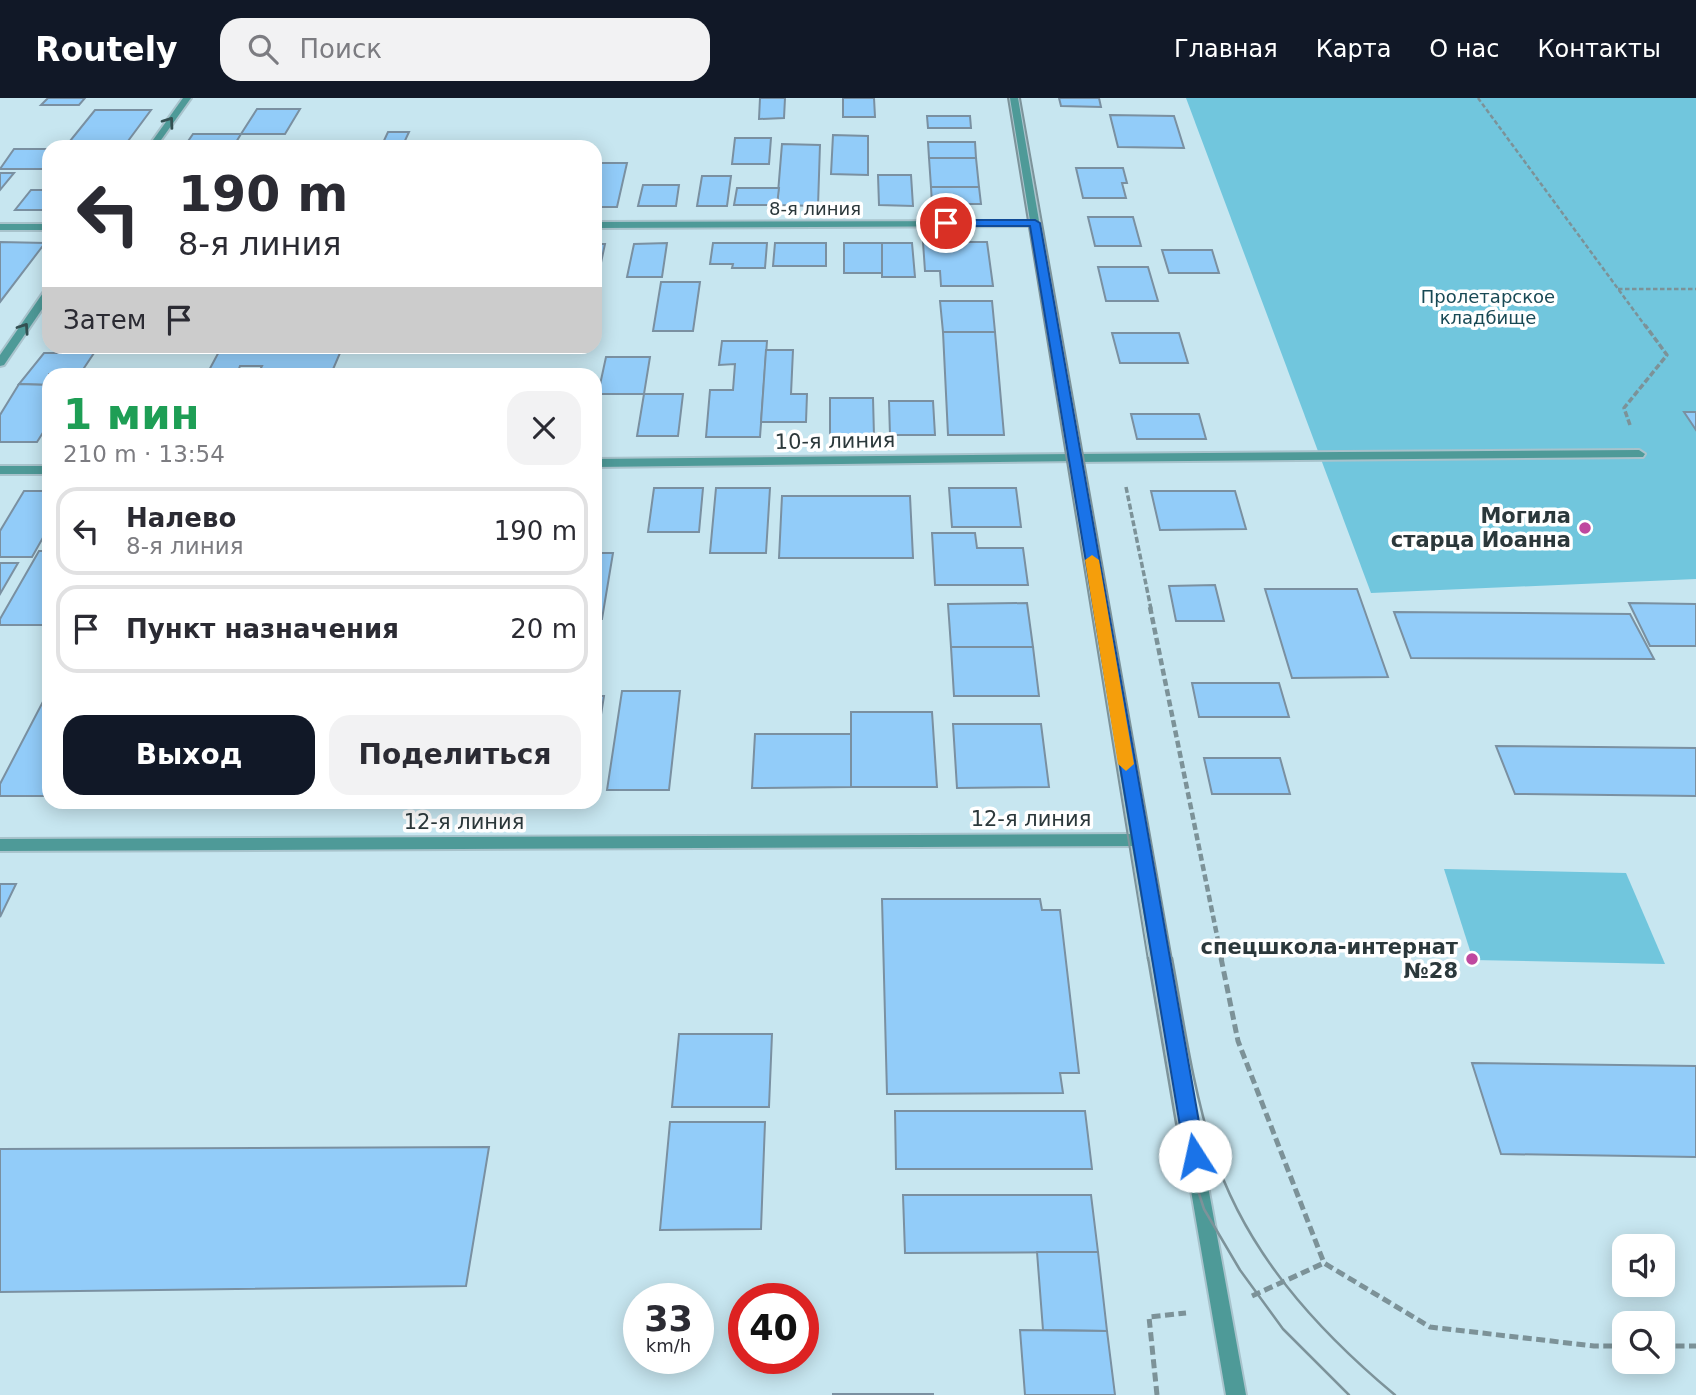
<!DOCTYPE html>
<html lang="ru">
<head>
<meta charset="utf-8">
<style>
	:root { --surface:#fff; --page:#f2f2f3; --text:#2b2b33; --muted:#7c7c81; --line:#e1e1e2; --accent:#111827 }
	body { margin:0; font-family:"DejaVu Sans",sans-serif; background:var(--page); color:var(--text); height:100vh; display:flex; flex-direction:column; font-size:26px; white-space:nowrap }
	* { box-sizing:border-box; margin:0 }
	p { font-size:23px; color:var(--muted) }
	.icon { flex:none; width:38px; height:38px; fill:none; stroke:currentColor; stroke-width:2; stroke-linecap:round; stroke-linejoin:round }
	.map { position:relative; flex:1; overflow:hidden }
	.side { position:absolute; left:42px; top:270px; width:560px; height:441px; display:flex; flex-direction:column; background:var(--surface); border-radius:21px; box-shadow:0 4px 18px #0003 }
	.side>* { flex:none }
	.top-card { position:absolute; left:42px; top:42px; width:560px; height:214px; border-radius:21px; box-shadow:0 4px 18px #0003; background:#fff; color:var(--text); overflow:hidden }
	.controls { position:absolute; left:1612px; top:1136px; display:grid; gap:14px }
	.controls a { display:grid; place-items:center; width:63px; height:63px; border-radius:14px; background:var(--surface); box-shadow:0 4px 18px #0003; font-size:35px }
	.speed { position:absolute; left:623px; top:1185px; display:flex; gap:14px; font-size:35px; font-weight:700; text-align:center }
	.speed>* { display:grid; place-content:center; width:91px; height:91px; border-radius:50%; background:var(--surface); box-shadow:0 4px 18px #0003; line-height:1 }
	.speed small { font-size:18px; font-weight:400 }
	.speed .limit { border:10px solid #d22; background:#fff; color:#111 }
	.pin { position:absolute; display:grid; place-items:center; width:60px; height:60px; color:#fff; margin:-30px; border:4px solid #fff; border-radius:50%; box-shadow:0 2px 7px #0007 }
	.me { position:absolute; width:77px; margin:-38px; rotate:350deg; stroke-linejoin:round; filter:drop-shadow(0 0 5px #0008) }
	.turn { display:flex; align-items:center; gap:24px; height:147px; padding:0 21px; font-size:32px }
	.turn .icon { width:91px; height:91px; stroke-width:2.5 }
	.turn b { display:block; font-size:49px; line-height:60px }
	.then { display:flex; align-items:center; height:66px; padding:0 21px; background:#0003; gap:14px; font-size:26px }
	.round { display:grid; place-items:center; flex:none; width:74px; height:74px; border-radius:21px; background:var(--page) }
	.overview { display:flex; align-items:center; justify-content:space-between; height:119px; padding:0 21px }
	h1 { font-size:42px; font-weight:800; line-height:52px; color:#1e9e55 }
	.primary-button { display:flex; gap:14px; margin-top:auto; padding:14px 21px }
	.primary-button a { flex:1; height:80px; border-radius:21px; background:var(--accent); color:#fff; font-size:28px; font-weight:800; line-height:80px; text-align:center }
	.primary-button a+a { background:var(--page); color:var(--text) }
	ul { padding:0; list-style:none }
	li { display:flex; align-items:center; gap:21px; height:88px; margin:0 14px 10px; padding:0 7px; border:4px solid var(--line); border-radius:21px }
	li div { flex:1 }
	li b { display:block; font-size:26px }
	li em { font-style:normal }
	header { display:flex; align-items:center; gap:42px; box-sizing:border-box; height:98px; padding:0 35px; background:var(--accent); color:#fff }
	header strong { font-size:33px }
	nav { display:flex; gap:38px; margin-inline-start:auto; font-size:24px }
	.search { width:490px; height:63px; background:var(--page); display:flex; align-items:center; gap:18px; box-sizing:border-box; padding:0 24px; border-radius:21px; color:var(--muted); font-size:26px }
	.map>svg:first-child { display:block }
</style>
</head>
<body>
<header>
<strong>Routely</strong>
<div class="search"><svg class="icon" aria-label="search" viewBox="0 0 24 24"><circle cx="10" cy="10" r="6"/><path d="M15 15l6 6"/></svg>Поиск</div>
<nav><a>Главная</a><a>Карта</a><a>О нас</a><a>Контакты</a></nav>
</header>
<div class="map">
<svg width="1696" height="1297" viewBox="0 0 1696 1297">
	<rect width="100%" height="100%" fill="#c7e6f0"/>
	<g fill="#71c6dd">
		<polygon points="1186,0 1696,0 1696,481 1371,495"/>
		<polygon points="1444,771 1626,775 1665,866 1473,862"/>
	</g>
	<g fill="#92ccf9" stroke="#7a90a1" stroke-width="2">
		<polygon points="48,0 85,0 79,7 41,7"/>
		<polygon points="760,0 785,0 784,20 759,21"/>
		<polygon points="843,0 874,0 875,19 843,19"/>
		<polygon points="1059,0 1099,0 1101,9 1061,8"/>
		<polygon points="257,11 300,11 285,36 241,36"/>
		<polygon points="95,12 151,12 128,43 70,43"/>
		<polygon points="1110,17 1174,18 1184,50 1118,49"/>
		<polygon points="927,18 970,18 971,30 928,30"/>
		<polygon points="388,34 409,34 402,49 381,49"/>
		<polygon points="193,36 241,36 233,49 184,49"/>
		<polygon points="833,37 868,38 868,77 831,76"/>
		<polygon points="735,40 771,40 769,66 732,66"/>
		<polygon points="928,44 975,44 976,60 929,60"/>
		<polygon points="782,46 820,47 818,108 777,107"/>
		<polygon points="14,51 49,51 49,71 0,71"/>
		<polygon points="929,60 976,60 979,89 931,89"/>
		<polygon points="595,65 627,65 617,109 595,109"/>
		<polygon points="1076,70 1123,70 1127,85 1122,85 1126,100 1083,100"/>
		<polygon points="0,75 14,75 0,92"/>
		<polygon points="878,77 911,77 913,108 879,107"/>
		<polygon points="702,78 731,78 727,108 697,108"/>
		<polygon points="643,87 679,87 676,108 638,108"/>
		<polygon points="931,89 979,89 981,106 932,106"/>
		<polygon points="737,90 779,90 777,107 734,107"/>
		<polygon points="31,92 49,92 49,112 15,112"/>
		<polygon points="1088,119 1133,119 1141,148 1095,148"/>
		<polygon points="0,144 45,145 0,204"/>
		<polygon points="923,144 987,144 993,188 941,188 940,173 925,173"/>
		<polygon points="667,145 662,179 627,179 634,146"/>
		<polygon points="713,145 767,145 765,170 732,170 733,166 710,166"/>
		<polygon points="775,145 826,145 826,168 773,168"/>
		<polygon points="844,145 882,145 883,175 844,175"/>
		<polygon points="882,145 912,145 915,179 882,179"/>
		<polygon points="595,146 605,146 599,174 595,174"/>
		<polygon points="1162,152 1212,152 1219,175 1169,175"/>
		<polygon points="1098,169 1148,169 1158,203 1106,203"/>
		<polygon points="661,184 700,184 693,233 653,233"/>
		<polygon points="940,203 992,203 995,234 943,234"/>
		<polygon points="943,234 995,234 1004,337 948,337"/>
		<polygon points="1112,235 1179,235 1188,265 1120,265"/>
		<polygon points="722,243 767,243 760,339 706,339 710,292 733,292 735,266 719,267"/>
		<polygon points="222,248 343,248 331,276 258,276 262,268 240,268 237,276 207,276"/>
		<polygon points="766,252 793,252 791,296 807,296 806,324 761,324"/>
		<polygon points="44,255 94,255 80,276 49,276 49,287 19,286"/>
		<polygon points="606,259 650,259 644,296 598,296"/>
		<polygon points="19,286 49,287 49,325 37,344 0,344 0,317"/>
		<polygon points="644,296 683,296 678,338 637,338"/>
		<polygon points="830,300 873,300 874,338 830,338"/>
		<polygon points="889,303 933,303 935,337 890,337"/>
		<polygon points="1684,314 1696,314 1696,332"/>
		<polygon points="1131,316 1199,316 1206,341 1137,341"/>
		<polygon points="654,390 703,390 699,434 648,434"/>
		<polygon points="716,390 770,390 766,455 710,455"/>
		<polygon points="949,390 1016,390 1021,429 952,429"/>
		<polygon points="24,393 49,393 49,429 32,459 0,459 0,433"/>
		<polygon points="1151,393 1235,393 1246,431 1160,432"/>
		<polygon points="782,398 910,398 913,460 779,460"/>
		<polygon points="932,435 975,435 977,450 1023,450 1028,487 935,487"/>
		<polygon points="39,453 49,453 49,527 0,527 0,521"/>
		<polygon points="595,455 613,455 602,521 595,521"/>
		<polygon points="0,465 18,465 0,496"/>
		<polygon points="1215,487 1224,523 1176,523 1169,488"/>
		<polygon points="1265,491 1357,491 1388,579 1292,580"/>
		<polygon points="1027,505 1033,549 951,549 948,506"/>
		<polygon points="1629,505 1696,506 1696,548 1650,548"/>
		<polygon points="1394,514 1630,516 1654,561 1411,560"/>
		<polygon points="951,549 1033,549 1039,598 954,598"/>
		<polygon points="1192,585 1279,585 1289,619 1199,619"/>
		<polygon points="622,593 680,593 669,692 607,692"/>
		<polygon points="48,594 49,698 0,698 0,686"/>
		<polygon points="595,598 604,598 595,654"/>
		<polygon points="851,614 932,614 937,689 851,689"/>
		<polygon points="953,626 1041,626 1049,689 957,690"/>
		<polygon points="755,636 851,636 851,689 752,690"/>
		<polygon points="1496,648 1696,650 1696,698 1515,696"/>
		<polygon points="1204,660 1280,660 1290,696 1212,696"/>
		<polygon points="0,786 16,786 0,819"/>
		<polygon points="882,801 1040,801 1042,812 1060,812 1079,975 1060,975 1063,995 887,996"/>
		<polygon points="679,936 772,936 769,1009 672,1009"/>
		<polygon points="1472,965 1696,968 1696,1059 1501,1056"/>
		<polygon points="895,1013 1085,1013 1092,1071 896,1071"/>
		<polygon points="670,1024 765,1024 761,1131 660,1132"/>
		<polygon points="489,1049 466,1188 0,1194 0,1051"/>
		<polygon points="903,1097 1091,1097 1098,1154 905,1155"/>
		<polygon points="1037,1154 1098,1154 1107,1233 1043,1232"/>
		<polygon points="1020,1232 1107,1233 1115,1297 1025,1297"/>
		<rect x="833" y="1296" width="100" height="1"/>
	</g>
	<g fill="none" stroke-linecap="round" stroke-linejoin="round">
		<g stroke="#a8c3cc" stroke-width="4">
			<polygon id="service" points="1639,352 1645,356 1643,359 1075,364 1069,360 1075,356"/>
		</g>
		<g stroke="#a8c3cc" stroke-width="4">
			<g id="minor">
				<polygon points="1038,123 1040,125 1035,128 595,130 595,124"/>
				<rect x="0" y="126" width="49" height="6"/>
				<polygon points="1075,356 1081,360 1079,363 595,369 595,361"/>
				<rect x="0" y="368" width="49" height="8"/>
				<polygon points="1138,736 1143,738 1145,742 1143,746 1138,748 0,753 0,741"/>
			</g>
		</g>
		<g stroke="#a8c3cc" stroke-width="4">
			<g id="tertiary">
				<polygon points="183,0 191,0 156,49 148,49"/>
				<polygon points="1010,0 1018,0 1145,742 1246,1297 1226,1297 1131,742"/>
				<polygon points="49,191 49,201 4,267 0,268 0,257 45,192"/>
			</g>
		</g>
		<g stroke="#7c9298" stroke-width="2.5" stroke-dasharray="4.5 2.5" stroke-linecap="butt">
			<polyline points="1478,0 1646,229"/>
			<polyline points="1618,191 1696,191"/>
		</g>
		<g stroke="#7c9298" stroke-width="3.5" stroke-dasharray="6 2.5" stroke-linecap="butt">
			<polyline points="1630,327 1624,310 1667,257 1645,227"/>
			<polyline points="1126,389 1151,511"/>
		</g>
		<polyline stroke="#7c9298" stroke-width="4.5" stroke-dasharray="7 3.5" stroke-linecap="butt" points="1150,509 1222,862"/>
		<g stroke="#7c9298" stroke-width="5" stroke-dasharray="9 4.5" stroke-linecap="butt">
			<polyline points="1221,860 1238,943 1324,1165 1430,1229 1594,1248 1624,1248"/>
			<polyline points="1252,1198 1324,1165"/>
			<polyline points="1662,1248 1696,1248"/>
			<polyline points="1157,1297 1149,1219 1186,1215"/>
		</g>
		<use href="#service" fill="#4e9a98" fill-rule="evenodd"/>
		<use href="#minor" fill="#4e9a98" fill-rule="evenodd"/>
		<use href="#tertiary" fill="#4e9a98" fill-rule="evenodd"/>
		<g stroke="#7d939a" stroke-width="2">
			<polyline points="1008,0 1148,862"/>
			<polyline points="1020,0 1172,862"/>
		</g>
		<g stroke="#7d939a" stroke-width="2.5">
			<polyline points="1148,860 1176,1025 1204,1111 1240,1172 1283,1231 1349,1297"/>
			<path d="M1172,860C1184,925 1193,991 1213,1053C1245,1153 1316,1231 1395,1297"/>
		</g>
	</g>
	<defs><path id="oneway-chevron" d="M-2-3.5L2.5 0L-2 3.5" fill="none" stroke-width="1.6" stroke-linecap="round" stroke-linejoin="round" transform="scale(1.75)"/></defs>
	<g stroke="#345052">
		<use href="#oneway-chevron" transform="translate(169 24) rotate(-54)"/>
		<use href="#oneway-chevron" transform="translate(24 230) rotate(-56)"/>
	</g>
	<polygon fill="#1a73e8" stroke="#114b97" stroke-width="2" points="946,122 1035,122 1040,125 1205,1058 1202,1065 1195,1068 1188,1065 1185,1058 1030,128 943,128 943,123"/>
	<polygon fill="#f59e0b" points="1092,457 1099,462 1134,666 1126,673 1118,666 1085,462"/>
	<g fill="#bf489f" stroke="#fff" stroke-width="2.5">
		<circle cx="1585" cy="430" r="7"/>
		<circle cx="1472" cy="861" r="7"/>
	</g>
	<g text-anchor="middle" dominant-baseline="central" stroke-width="7" stroke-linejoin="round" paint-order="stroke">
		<g font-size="18" fill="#2b383b" stroke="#fff">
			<text x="815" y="110">8-я линия</text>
		</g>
		<g font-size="18" fill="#184955" stroke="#fff">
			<text x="1488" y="198">Пролетарское<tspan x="1488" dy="21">кладбище</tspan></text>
		</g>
		<g font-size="21" fill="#2b383b" stroke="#fff">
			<text transform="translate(835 343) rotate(-1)">10-я линия</text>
			<text x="1031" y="721">12-я линия</text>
			<text x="464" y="724">12-я линия</text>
		</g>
		<g font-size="21" font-weight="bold" fill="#2b383b" stroke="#fff" text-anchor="end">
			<text x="1571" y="418">Могила<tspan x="1571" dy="24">старца Иоанна</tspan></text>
			<text x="1458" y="849">спецшкола-интернат<tspan x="1458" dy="24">№28</tspan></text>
		</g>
	</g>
</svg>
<div class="controls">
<a><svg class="icon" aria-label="sound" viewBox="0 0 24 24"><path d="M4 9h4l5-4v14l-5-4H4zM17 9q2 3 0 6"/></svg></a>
<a><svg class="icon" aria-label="search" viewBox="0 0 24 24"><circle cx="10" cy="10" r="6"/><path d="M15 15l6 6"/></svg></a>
</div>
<div class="speed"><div>33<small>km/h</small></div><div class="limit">40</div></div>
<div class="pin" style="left:946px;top:125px;background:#d93025"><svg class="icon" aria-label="arrive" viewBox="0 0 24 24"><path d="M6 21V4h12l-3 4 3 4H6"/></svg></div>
<svg class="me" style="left:1195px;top:1058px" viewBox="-20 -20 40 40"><circle r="19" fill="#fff"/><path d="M0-13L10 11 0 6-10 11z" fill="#1a73e8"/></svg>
<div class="top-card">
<div class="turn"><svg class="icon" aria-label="left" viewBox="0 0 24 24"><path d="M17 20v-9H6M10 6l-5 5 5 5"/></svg><div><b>190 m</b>8-я линия</div></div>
<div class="then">Затем<svg class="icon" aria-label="arrive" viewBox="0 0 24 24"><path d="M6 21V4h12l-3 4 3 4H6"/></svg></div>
</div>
<section class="side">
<div class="overview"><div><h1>1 мин</h1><p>210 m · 13:54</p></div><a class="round"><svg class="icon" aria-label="close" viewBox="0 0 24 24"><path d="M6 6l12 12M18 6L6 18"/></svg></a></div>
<ul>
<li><svg class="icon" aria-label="left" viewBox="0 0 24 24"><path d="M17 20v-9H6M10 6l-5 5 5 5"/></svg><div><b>Налево</b><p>8-я линия</p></div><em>190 m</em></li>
<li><svg class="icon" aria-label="arrive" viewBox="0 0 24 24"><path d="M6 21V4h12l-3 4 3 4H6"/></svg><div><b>Пункт назначения</b></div><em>20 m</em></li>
</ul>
<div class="primary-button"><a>Выход</a><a>Поделиться</a></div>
</section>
</div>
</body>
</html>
